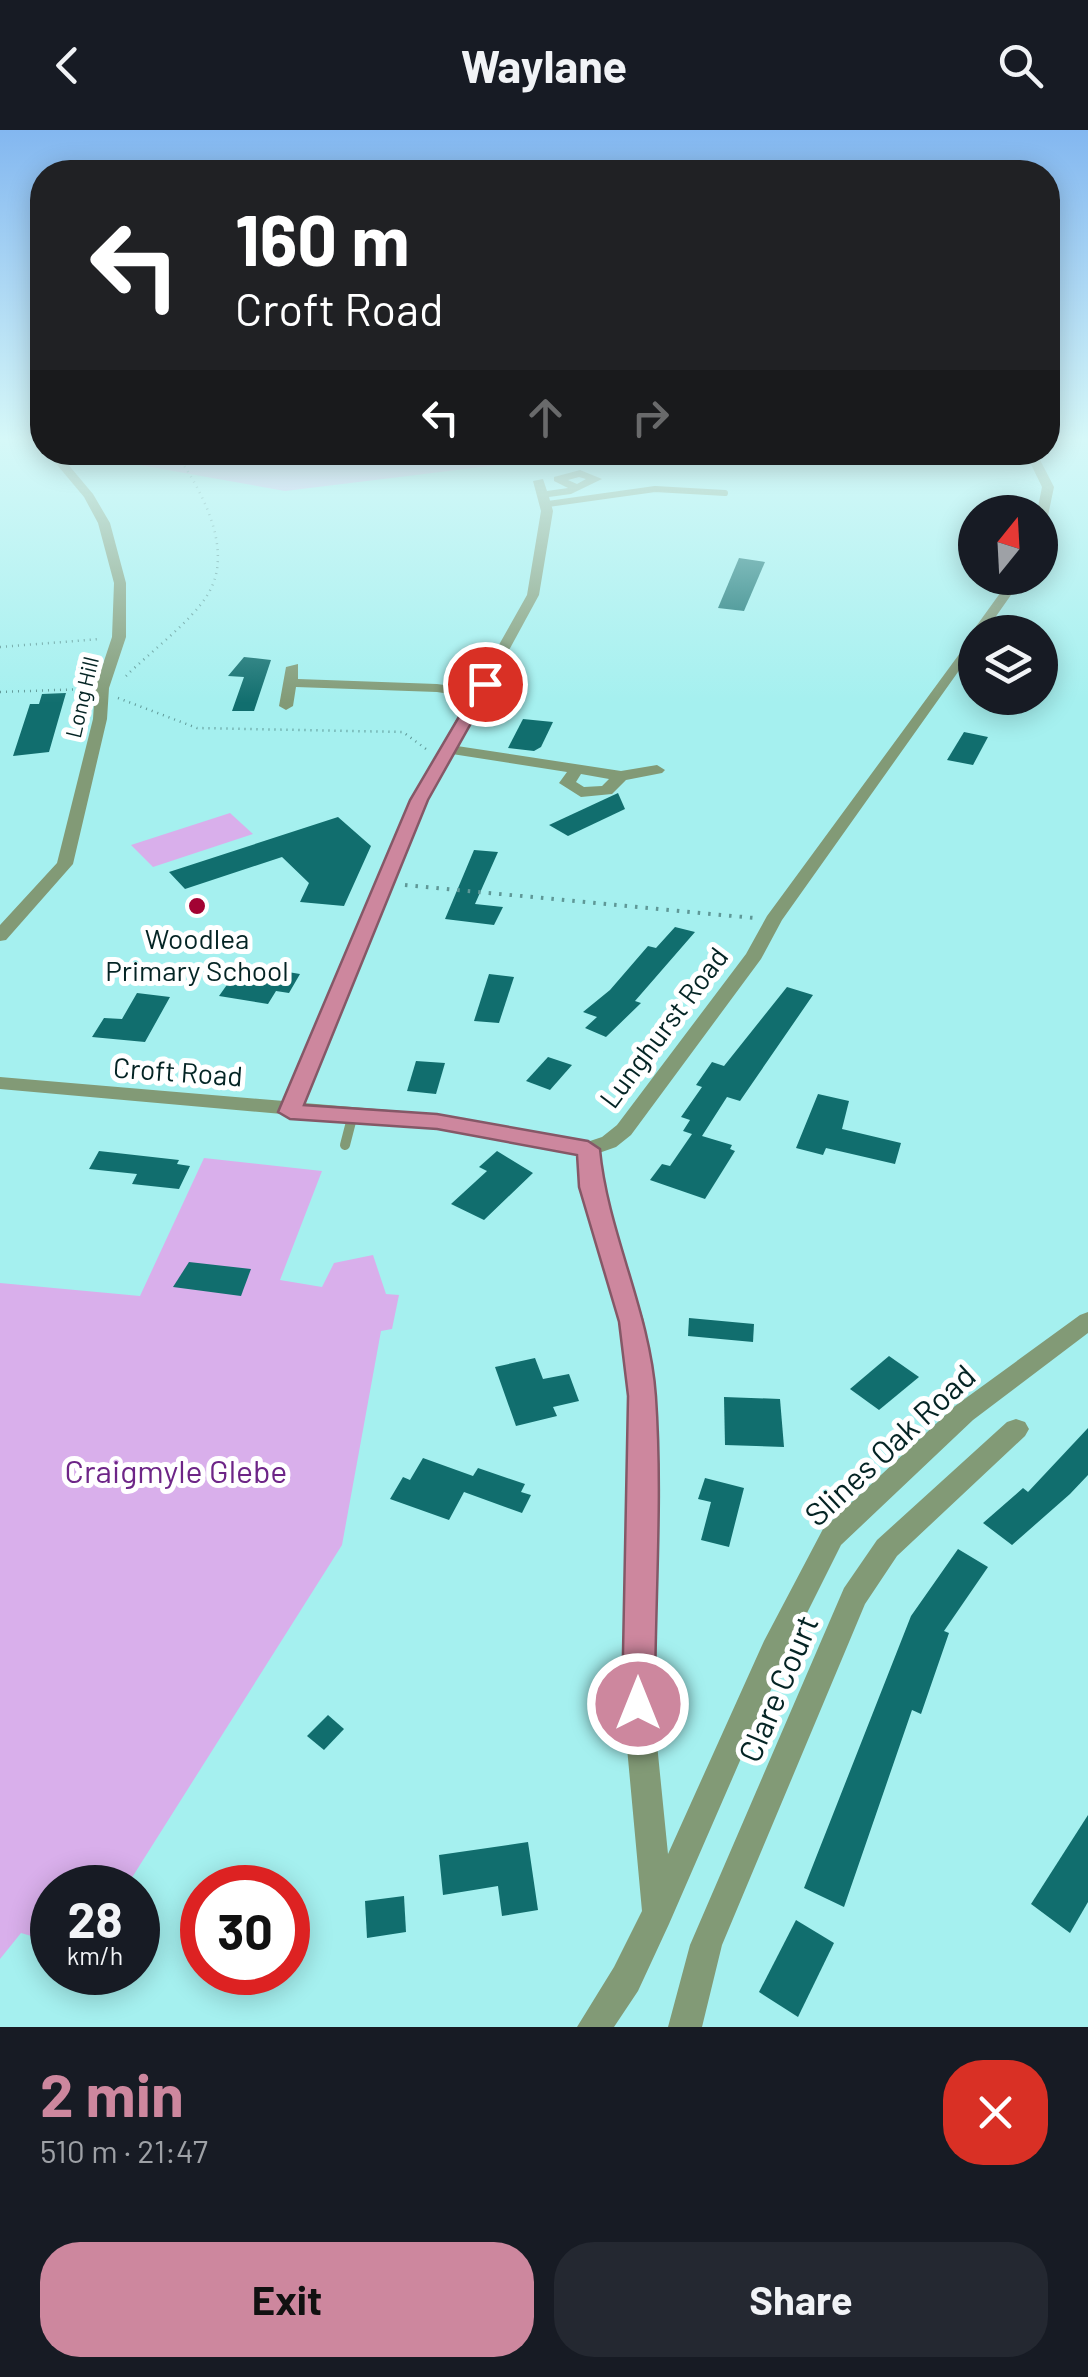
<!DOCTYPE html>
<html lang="en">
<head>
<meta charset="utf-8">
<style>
	:root { --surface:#171b24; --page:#242831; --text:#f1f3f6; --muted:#9ea1a6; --accent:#cd879e }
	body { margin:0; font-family:Barlow,sans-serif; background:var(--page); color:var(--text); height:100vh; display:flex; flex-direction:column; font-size:38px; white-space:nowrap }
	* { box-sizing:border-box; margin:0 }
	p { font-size:32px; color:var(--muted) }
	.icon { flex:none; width:55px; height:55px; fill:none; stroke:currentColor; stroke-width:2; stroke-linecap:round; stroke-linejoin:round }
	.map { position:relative; height:1897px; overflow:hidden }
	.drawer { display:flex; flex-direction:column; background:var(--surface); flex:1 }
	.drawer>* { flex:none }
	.guide { position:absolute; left:30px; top:30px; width:1030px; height:305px; border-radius:40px; box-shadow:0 5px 25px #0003; background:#202124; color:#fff; overflow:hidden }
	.needle { width:65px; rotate:18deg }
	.buttons { position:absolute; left:958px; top:365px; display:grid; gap:20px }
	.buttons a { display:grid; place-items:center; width:100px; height:100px; border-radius:50%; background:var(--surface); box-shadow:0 5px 25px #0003; font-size:50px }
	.speed { position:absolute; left:30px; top:1735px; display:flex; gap:20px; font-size:50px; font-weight:700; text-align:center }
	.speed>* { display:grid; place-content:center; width:130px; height:130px; border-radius:50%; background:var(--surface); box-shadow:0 5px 25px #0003; line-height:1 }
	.speed small { font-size:25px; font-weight:400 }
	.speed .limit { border:15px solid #d22; background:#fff; color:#111 }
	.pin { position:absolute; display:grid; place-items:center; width:85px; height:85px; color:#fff; margin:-42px; border:5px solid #fff; border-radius:50%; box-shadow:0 2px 10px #0007 }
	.me { position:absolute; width:110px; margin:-55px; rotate:0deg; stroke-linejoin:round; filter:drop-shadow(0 0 8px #0008) }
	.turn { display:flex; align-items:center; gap:35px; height:210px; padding:0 40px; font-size:45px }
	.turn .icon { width:130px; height:130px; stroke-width:2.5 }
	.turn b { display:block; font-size:70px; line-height:85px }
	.lanes { display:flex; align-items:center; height:95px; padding:0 40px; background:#0003; justify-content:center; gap:50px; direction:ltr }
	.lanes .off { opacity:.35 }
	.round { display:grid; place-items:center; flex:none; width:105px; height:105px; border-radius:40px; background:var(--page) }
	.head { display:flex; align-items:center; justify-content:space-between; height:170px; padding:0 40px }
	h1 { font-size:60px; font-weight:700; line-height:75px; color:var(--accent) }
	.button { display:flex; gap:20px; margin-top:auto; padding:20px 40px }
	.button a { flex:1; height:115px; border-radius:40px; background:var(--accent); color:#111; font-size:40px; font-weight:700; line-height:115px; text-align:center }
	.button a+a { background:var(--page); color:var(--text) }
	header { display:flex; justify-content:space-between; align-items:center; height:130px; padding:0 40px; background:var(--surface); font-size:45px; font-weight:700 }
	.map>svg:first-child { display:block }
</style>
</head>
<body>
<header><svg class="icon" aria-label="back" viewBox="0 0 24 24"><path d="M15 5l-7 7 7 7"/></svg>Waylane<svg class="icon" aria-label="search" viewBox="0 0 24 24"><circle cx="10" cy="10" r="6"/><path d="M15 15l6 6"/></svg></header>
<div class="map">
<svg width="1088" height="1897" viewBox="0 0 1088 1897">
	<rect width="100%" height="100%" fill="#a5f0ef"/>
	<g fill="#d9afeb">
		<polygon points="649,323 652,325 555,328 285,361 72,323"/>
		<polygon points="230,683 253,704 153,737 131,715"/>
		<polygon points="204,1028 322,1041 280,1150 322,1157 334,1133 373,1125 386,1164 399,1165 392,1199 381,1201 342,1415 126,1757 52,1758 52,1812 21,1803 0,1829 0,1153 140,1166"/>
	</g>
	<g fill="#116e6e">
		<polygon points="739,428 765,432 744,481 718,478"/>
		<polygon points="244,527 271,530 254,581 232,581 244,547 228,546"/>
		<polygon points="66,563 49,622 13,626 30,574 39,574 42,564"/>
		<polygon points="523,589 553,592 541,617 534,621 508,618"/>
		<polygon points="964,602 988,607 973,635 947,630"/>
		<polygon points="618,663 625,679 568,706 549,695"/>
		<polygon points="338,687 371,716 344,776 300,772 309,753 282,727 185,759 169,742"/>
		<polygon points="474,720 498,722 475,774 503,777 494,795 445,789"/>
		<polygon points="675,797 695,802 635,871 641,873 606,907 585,898 597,887 583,882 610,860 648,816 656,818"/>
		<polygon points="241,835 276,840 300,844 289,863 276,861 268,874 219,866"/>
		<polygon points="489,844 514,847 499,893 474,891"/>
		<polygon points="787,857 813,865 740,971 727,967 702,1006 732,1015 730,1019 735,1021 705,1069 650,1050 662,1034 670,1036 692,1004 683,1001 690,990 681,987 702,957 696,955 712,932 724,936"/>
		<polygon points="137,863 170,867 145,912 92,907 104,888 122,889"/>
		<polygon points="548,927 572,935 550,960 526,951"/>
		<polygon points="416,931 445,933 436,964 407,961"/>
		<polygon points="818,964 849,971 842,999 901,1013 895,1034 826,1018 823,1025 796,1018"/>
		<polygon points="99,1021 179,1030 177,1034 190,1036 179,1059 132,1054 137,1044 89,1039"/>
		<polygon points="497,1021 533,1043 484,1090 451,1074 487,1041 479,1037"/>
		<polygon points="189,1132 251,1139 241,1166 173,1157"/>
		<polygon points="689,1188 754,1194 753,1212 688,1206"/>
		<polygon points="889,1226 919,1247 879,1280 850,1259"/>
		<polygon points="535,1228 543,1249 569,1244 579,1271 553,1277 557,1286 516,1296 495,1237"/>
		<polygon points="724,1267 780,1269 784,1317 725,1315"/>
		<polygon points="1088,1298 1088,1345 1070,1364 1012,1415 983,1393 1023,1358 1028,1362"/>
		<polygon points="423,1328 473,1346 478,1338 525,1354 521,1362 531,1365 522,1383 464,1362 449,1390 390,1369 403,1347 410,1350"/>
		<polygon points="705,1348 744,1358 729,1417 701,1410 711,1372 698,1369"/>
		<polygon points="958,1419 988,1437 944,1501 949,1503 921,1584 912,1580 844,1777 804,1758 911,1486"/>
		<polygon points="328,1585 344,1599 324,1620 307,1606"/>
		<polygon points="1088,1685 1088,1772 1070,1803 1031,1774"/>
		<polygon points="528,1712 538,1780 502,1786 498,1756 443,1765 439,1725"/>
		<polygon points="404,1766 406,1802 367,1808 365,1771"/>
		<polygon points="796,1790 834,1813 798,1887 759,1862"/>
	</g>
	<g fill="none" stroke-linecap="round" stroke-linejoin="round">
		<g stroke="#5f9897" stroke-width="2.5" stroke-dasharray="1 5" stroke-linecap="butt">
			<polyline points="0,517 100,509"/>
			<path d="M126,546C149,523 192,491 208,464C235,420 201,359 175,322"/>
			<polyline points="0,562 85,559"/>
			<polyline points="118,568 197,598 403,602 426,619"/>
		</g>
		<polyline stroke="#5f9897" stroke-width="4" stroke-dasharray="2.5 8" stroke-linecap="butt" points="405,755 754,788"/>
		<polyline stroke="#829a76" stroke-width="6" points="548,374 655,359 725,363"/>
		<polyline stroke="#829a76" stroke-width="10" points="345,1015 353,984"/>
		<g fill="#829a76" fill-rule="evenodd">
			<polygon points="1025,322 1036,322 1054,357 1046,395 1040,399 1040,382 1037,382 1042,357"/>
			<polygon points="53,326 61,326 93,364 110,393 126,453 126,507 109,558 107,589 73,734 6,810 0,811 0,795 57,733 93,589 95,558 112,507 114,453 98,393 84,367 53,330"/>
			<path d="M580,340L602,349L571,364L549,367L553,381L539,465L457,616L621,641L657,635L665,640L662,643L626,650L612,664L581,667L559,653L567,642L452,624L427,670L304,973L437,984L587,1012L602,1007L617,995L746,824L767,786L974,504L972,502L1011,448H1023L985,502H975V518L782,790L761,829L631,1005L616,1017L599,1023L602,1057L644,1191L654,1266L653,1574L668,1724L764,1511L823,1399L955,1276L1080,1185L1088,1182V1203L973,1290L841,1415L786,1525L669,1794L638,1861L614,1897H577L614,1837L642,1781L623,1574L630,1266L620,1191L580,1057L578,1024L437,998L297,985L290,988L282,984L0,959V947L284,971L411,670L469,567L437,562L296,557L293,576L286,580L279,576L286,537L298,534V549L437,554L474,559L527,465L541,381L533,351L543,349L547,361L568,358L554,351V347ZM579,347L586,349L577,354L568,350ZM581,644L609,649L602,656L584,657L576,652Z"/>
			<polygon points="1016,1289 1025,1292 1029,1299 1025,1306 897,1426 865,1474 722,1815 702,1897 668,1897 690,1815 844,1458 877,1410 1007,1292"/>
		</g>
	</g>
	<linearGradient id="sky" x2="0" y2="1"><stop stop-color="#83b7f0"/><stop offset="0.54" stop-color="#d6f8f8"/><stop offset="1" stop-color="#d6f8f8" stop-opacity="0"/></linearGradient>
	<rect width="1088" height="573" fill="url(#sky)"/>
	<path fill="#cd879e" stroke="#855867" stroke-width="2.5" d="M480,551L493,554L428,670L304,975L437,984L588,1011L600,1019C608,1103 650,1180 656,1266C663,1367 655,1472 655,1574L650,1585L638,1589L626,1585L622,1574L628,1266L619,1192L579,1057L577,1025L437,999L290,989L278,982L410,670Z"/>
	<circle fill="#a20333" stroke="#fff" stroke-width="4" cx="197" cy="776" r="10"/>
	<g text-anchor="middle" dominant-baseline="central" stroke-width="10" stroke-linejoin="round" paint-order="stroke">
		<g font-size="22" fill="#042424" stroke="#fff">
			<text transform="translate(81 567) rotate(-77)">Long Hill</text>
		</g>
		<g font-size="28" fill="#042424" stroke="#fff">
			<text x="197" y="808">Woodlea<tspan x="197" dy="32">Primary School</tspan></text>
		</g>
		<g font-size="28" fill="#042424" stroke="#fff">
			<text transform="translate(663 897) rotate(-53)">Lunghurst Road</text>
			<text transform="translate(178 941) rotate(4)">Croft Road</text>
		</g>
		<g font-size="32" fill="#042424" stroke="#fff">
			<text transform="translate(889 1314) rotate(-43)">Slines Oak Road</text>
			<text transform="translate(777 1558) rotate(-67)">Clare Court</text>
		</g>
		<g font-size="32" fill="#6d2587" stroke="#fff">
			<text x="176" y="1340">Craigmyle Glebe</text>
		</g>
	</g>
</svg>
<div class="buttons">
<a><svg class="needle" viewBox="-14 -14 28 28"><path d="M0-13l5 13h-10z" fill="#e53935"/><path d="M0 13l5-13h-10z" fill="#9ea1a6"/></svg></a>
<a><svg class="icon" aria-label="layers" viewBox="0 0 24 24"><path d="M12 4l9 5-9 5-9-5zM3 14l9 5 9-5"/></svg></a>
</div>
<div class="speed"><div>28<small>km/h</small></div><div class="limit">30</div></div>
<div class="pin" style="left:485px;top:554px;background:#d93025"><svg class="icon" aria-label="arrive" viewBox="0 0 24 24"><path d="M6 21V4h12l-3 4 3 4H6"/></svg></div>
<svg class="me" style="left:638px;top:1574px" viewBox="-20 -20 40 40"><circle r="17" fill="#cd879e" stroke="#fff" stroke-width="3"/><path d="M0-11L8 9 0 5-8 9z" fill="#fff"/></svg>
<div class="guide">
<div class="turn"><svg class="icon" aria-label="left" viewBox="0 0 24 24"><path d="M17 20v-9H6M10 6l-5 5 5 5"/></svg><div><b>160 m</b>Croft Road</div></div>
<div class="lanes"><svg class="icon" aria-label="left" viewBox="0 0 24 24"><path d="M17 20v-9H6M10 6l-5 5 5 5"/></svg><svg class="icon off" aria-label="ahead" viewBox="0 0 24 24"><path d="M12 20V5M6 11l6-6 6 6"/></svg><svg class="icon off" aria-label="right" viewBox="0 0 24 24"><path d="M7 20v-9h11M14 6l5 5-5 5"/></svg></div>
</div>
</div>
<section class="drawer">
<div class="head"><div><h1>2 min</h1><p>510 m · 21:47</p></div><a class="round" style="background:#d93025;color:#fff"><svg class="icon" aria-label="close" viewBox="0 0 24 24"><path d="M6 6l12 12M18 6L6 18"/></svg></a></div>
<div class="button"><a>Exit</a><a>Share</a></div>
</section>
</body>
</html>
